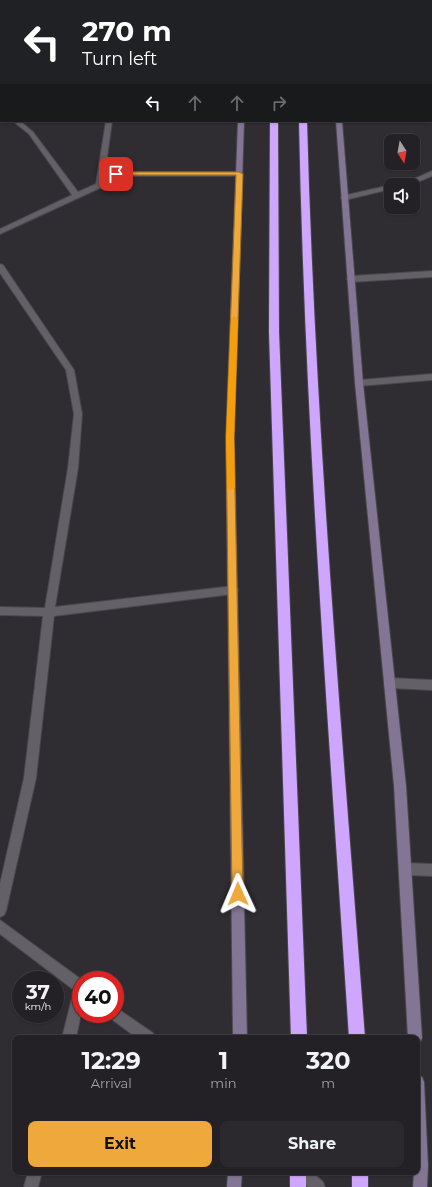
<!DOCTYPE html>
<html lang="en">
<head>
<meta charset="utf-8">
<style>
	:root { --surface:#232126; --page:#2b292e; --text:#f1f3f6; --muted:#a3a3a7; --line:#403e43; --accent:#eea83c }
	body { margin:0; font-family:Montserrat,sans-serif; background:var(--page); color:var(--text); height:100vh; display:flex; flex-direction:column; font-size:15px; white-space:nowrap }
	* { box-sizing:border-box; margin:0 }
	p { font-size:13px; color:var(--muted) }
	.icon { flex:none; width:22px; height:22px; fill:none; stroke:currentColor; stroke-width:2; stroke-linecap:round; stroke-linejoin:round }
	.map { position:relative; flex:1; overflow:hidden }
	.sheet { position:absolute; left:12px; top:1035px; width:408px; height:140px; display:flex; flex-direction:column; background:var(--surface); border-radius:8px; box-shadow:0 1px 3px #0004,0 0 0 1px var(--line) }
	.sheet>* { flex:none }
	.guide { position:absolute; left:0px; top:0px; width:432px; height:122px; box-shadow:0 1px 3px #0004,0 0 0 1px var(--line); background:#202124; color:#fff; overflow:hidden }
	.needle { width:26px; rotate:169deg }
	.controls { position:absolute; left:384px; top:134px; display:grid; gap:8px }
	.controls a { display:grid; place-items:center; width:36px; height:36px; border-radius:8px; background:var(--surface); box-shadow:0 1px 3px #0004,0 0 0 1px var(--line); font-size:20px }
	.speed { position:absolute; left:12px; top:971px; display:flex; gap:8px; font-size:20px; font-weight:700; text-align:center }
	.speed>* { display:grid; place-content:center; width:52px; height:52px; border-radius:50%; background:var(--surface); box-shadow:0 1px 3px #0004,0 0 0 1px var(--line); line-height:1 }
	.speed small { font-size:10px; font-weight:400 }
	.speed .limit { border:6px solid #d22; background:#fff; color:#111 }
	.pin { position:absolute; display:grid; place-items:center; width:34px; height:34px; color:#fff; margin:-17px; border-radius:8px; box-shadow:0 2px 6px #0006 }
	.me { position:absolute; width:44px; margin:-22px; rotate:359deg; stroke-linejoin:round; filter:drop-shadow(0 0 3px #0008) }
	.turn { display:flex; align-items:center; gap:14px; height:84px; padding:0 16px; font-size:18px }
	.turn .icon { width:52px; height:52px; stroke-width:2.5 }
	.turn b { display:block; font-size:28px; line-height:34px }
	.lanes { display:flex; align-items:center; height:38px; padding:0 16px; background:#0003; justify-content:center; gap:20px; direction:ltr }
	.lanes .off { opacity:.35 }
	.eta { display:flex; justify-content:space-evenly; align-items:center; height:68px; text-align:center }
	.eta b { font-size:24px; font-weight:700; line-height:28px }
	.primary-button { display:flex; gap:8px; margin-top:auto; padding:8px 16px }
	.primary-button a { flex:1; height:46px; border-radius:8px; background:var(--accent); color:#111; font-size:16px; font-weight:700; line-height:46px; text-align:center }
	.primary-button a+a { background:var(--page); color:var(--text) }
	.map>svg:first-child { display:block }
</style>
</head>
<body>
<div class="map">
<svg width="432" height="1187" viewBox="0 0 432 1187">
	<rect width="100%" height="100%" fill="#2f2c32"/>
	<g fill="none" stroke-linecap="round" stroke-linejoin="round">
		<g stroke="#49474c" stroke-width="2">
			<g id="street">
				<polygon points="113,0 119,0 120,1 114,1"/>
				<rect x="0" y="56" width="1" height="4"/>
				<rect x="431" y="71" width="1" height="4"/>
				<polygon points="13,121 20,121 33,132 78,192 96,184 106,121 112,121 105,172 239,172 243,174 239,176 104,176 102,187 0,234 0,229 72,195 29,134"/>
				<path d="M432,171V176C419,182 410,185 395,185L414,179Z"/>
				<polygon points="391,185 391,189 345,200 341,198 342,196"/>
				<polygon points="0,264 3,265 74,370 82,414 78,468 55,607 233,586 237,587 238,590 237,593 233,594 54,616 36,778 6,911 4,915 0,917 0,884 24,778 43,616 0,615 0,607 45,608 68,468 74,414 66,370 0,273"/>
				<polygon points="432,271 432,277 351,282 347,279 351,276"/>
				<polygon points="432,374 432,380 359,386 355,383 359,380"/>
				<polygon points="390,678 432,680 432,690 390,688 386,686 385,683 386,680"/>
				<polygon points="406,863 432,864 432,876 406,875 402,873 400,869 402,865"/>
				<polygon points="0,920 82,980 81,1014 76,1038 62,1038 74,990 0,934"/>
				<polygon points="115,1007 153,1033 155,1038 137,1038 110,1018 109,1014 115,1014"/>
				<polygon points="28,1172 42,1172 38,1187 24,1187"/>
				<polygon points="295,1172 312,1172 323,1182 325,1187 308,1187 297,1177"/>
			</g>
		</g>
		<g stroke="#49474c" stroke-width="2">
			<g id="secondary">
				<rect x="242" y="0" width="6" height="1"/>
				<rect x="328" y="0" width="6" height="1"/>
				<polygon points="238,121 244,121 234,438 247,1038 233,1038 226,438"/>
				<polygon points="336,121 342,121 363,383 406,786 422,1038 420,1043 417,1044 417,1038 408,1038 394,786 355,383"/>
				<polygon points="417,1075 422,1077 424,1082 428,1166 427,1187 413,1187 414,1172 417,1172"/>
				<polygon points="228,1172 242,1172 241,1187 227,1187"/>
			</g>
		</g>
		<g stroke="#49474c" stroke-width="2">
			<g id="highway">
				<polygon points="268,0 276,0 277,1 269,1"/>
				<rect x="295" y="0" width="8" height="1"/>
				<polygon points="270,121 278,121 279,332 307,1038 291,1038 269,332"/>
				<path d="M299,121H307C315,427 342,732 365,1038H349C329,732 305,427 299,121Z"/>
				<rect x="290" y="1172" width="16" height="15"/>
				<rect x="352" y="1172" width="16" height="15"/>
			</g>
		</g>
		<use href="#street" fill="#636067" fill-rule="evenodd"/>
		<use href="#secondary" fill="#837594" fill-rule="evenodd"/>
		<use href="#highway" fill="#cea6fe" fill-rule="evenodd"/>
	</g>
	<polygon fill="#eea83c" stroke="#9b6d27" points="114,172 239,172 243,174 234,438 243,894 242,898 238,900 234,898 232,894 226,438 236,175 114,175"/>
	<polygon fill="#f59e0b" points="234,316 238,319 234,438 235,487 231,491 227,487 226,438 231,319"/>
</svg>
<div class="controls">
<a><svg class="needle" viewBox="-14 -14 28 28"><path d="M0-13l5 13h-10z" fill="#e53935"/><path d="M0 13l5-13h-10z" fill="#a3a3a7"/></svg></a>
<a><svg class="icon" aria-label="sound" viewBox="0 0 24 24"><path d="M4 9h4l5-4v14l-5-4H4zM17 9q2 3 0 6"/></svg></a>
</div>
<div class="speed"><div>37<small>km/h</small></div><div class="limit">40</div></div>
<div class="pin" style="left:116px;top:174px;background:#d93025"><svg class="icon" aria-label="arrive" viewBox="0 0 24 24"><path d="M6 21V4h12l-3 4 3 4H6"/></svg></div>
<svg class="me" style="left:238px;top:894px" viewBox="-20 -20 40 40"><path d="M0-17L14 15 0 8-14 15z" fill="#eea83c" stroke="#fff" stroke-width="4"/></svg>
<div class="guide">
<div class="turn"><svg class="icon" aria-label="left" viewBox="0 0 24 24"><path d="M17 20v-9H6M10 6l-5 5 5 5"/></svg><div><b>270 m</b>Turn left</div></div>
<div class="lanes"><svg class="icon" aria-label="left" viewBox="0 0 24 24"><path d="M17 20v-9H6M10 6l-5 5 5 5"/></svg><svg class="icon off" aria-label="ahead" viewBox="0 0 24 24"><path d="M12 20V5M6 11l6-6 6 6"/></svg><svg class="icon off" aria-label="ahead" viewBox="0 0 24 24"><path d="M12 20V5M6 11l6-6 6 6"/></svg><svg class="icon off" aria-label="right" viewBox="0 0 24 24"><path d="M7 20v-9h11M14 6l5 5-5 5"/></svg></div>
</div>
<section class="sheet">
<div class="eta">
<div><b>12:29</b><p>Arrival</p></div>
<div><b>1</b><p>min</p></div>
<div><b>320</b><p>m</p></div>
</div>
<div class="primary-button"><a>Exit</a><a>Share</a></div>
</section>
</div>
</body>
</html>
